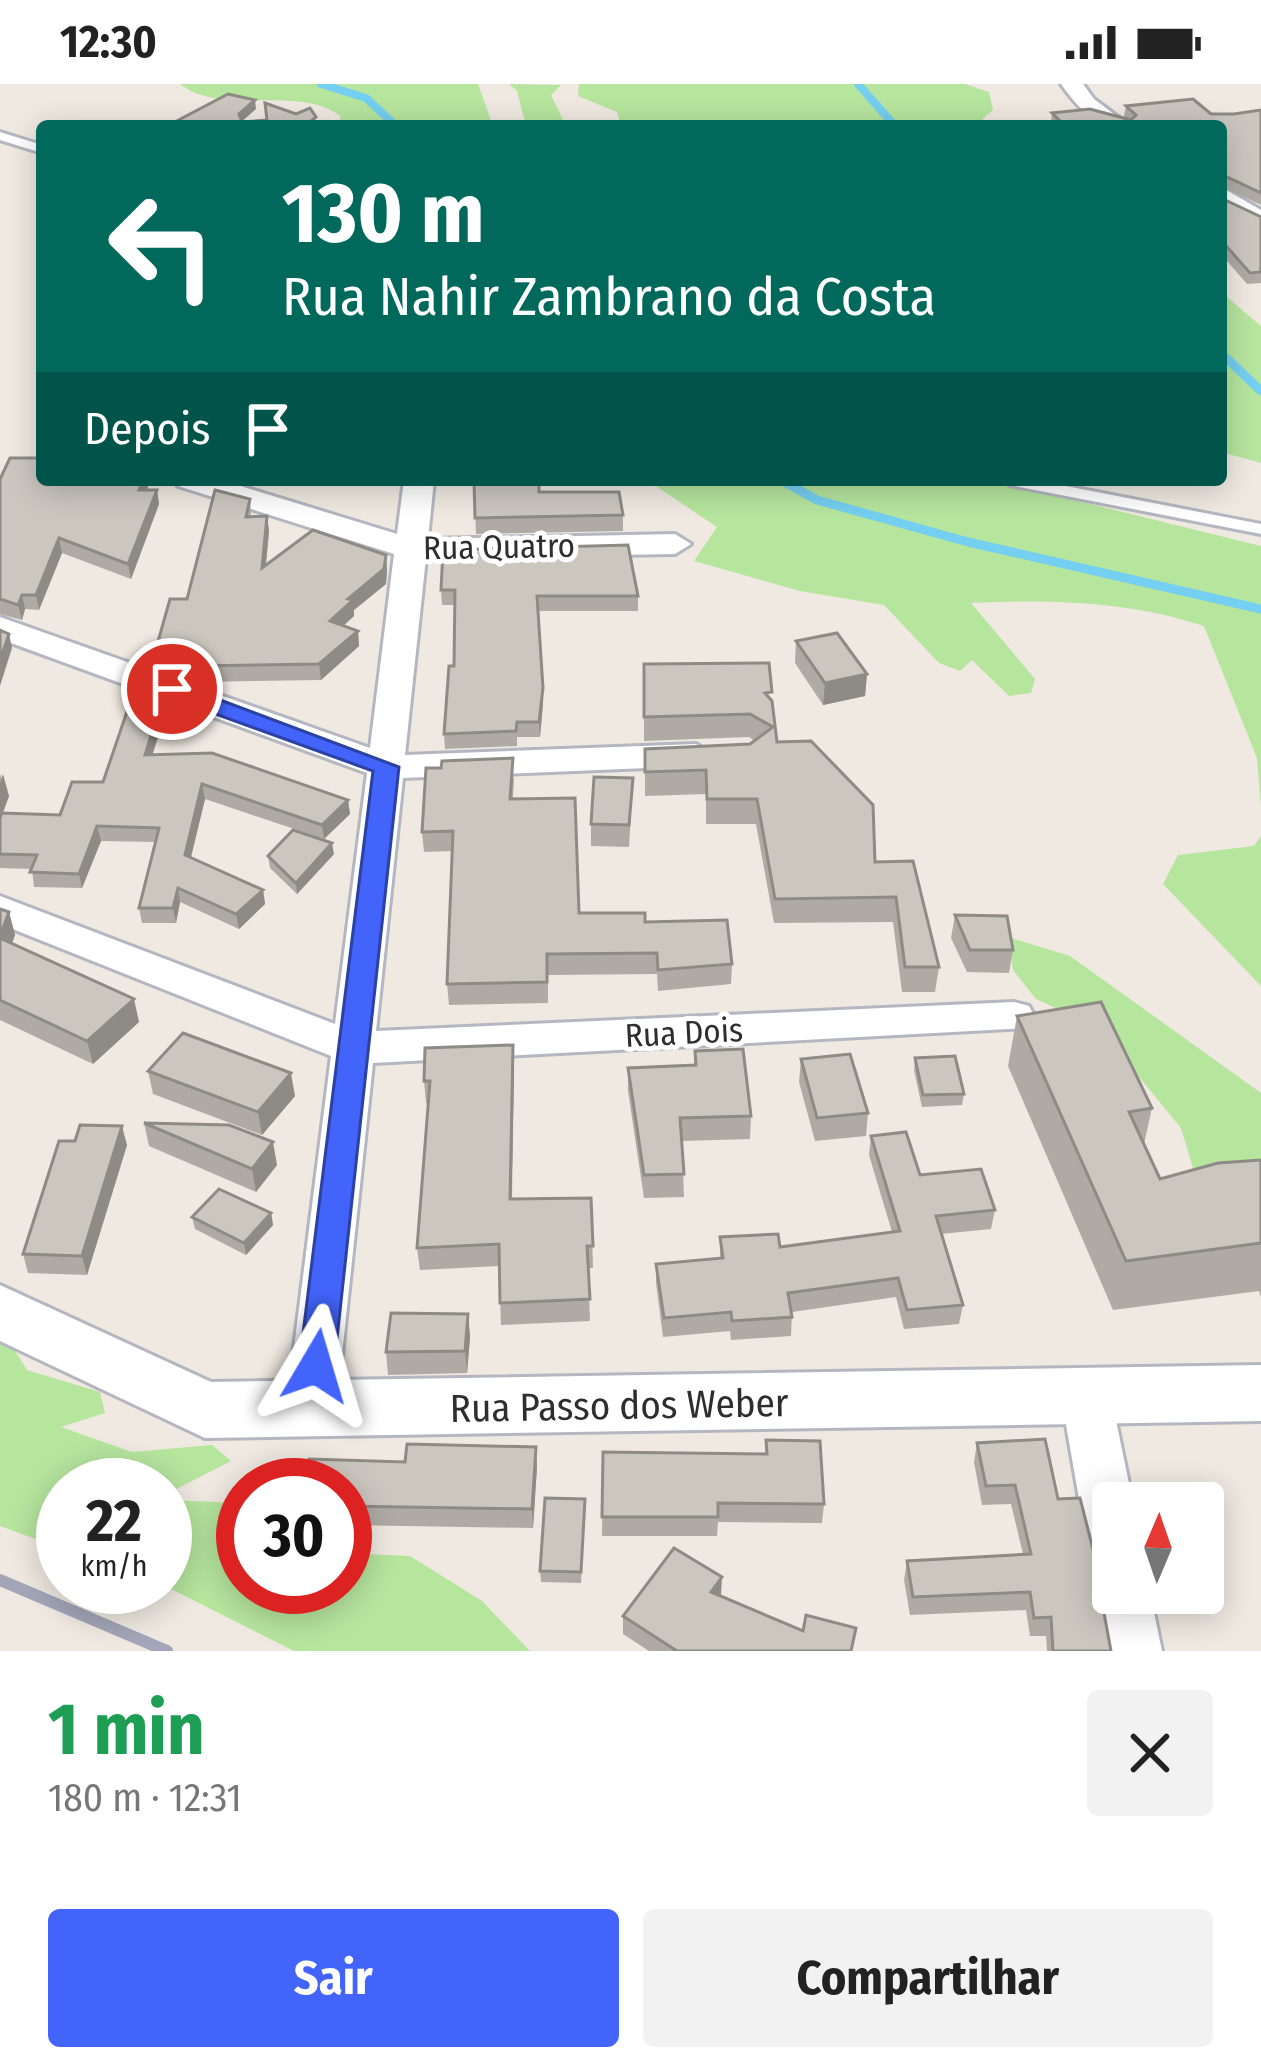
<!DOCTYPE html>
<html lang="pt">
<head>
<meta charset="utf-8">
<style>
	:root { --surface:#fff; --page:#f2f2f2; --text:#222; --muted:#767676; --accent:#4264fb }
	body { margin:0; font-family:"Fira Sans Condensed",sans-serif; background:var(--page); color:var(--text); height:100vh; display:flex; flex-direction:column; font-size:45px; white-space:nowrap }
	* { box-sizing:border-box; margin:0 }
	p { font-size:39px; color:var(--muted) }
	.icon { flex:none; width:66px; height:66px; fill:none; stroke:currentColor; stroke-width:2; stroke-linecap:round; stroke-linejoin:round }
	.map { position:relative; height:1567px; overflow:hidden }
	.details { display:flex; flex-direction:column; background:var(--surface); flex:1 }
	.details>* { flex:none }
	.banner { position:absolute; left:36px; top:36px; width:1191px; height:366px; border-radius:12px; box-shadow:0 6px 30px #0003; background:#00695c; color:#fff; overflow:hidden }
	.needle { width:78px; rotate:2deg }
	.tools { position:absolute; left:1092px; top:1398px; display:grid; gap:24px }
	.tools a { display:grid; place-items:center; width:132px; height:132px; border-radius:12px; background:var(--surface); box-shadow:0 6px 30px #0003; font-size:60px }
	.speed { position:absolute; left:36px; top:1374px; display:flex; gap:24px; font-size:60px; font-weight:700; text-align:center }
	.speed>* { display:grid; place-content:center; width:156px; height:156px; border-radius:50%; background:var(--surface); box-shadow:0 6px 30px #0003; line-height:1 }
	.speed small { font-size:30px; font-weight:400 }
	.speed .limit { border:18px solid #d22; background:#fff; color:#111 }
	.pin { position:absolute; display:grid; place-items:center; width:102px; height:102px; color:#fff; margin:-51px; border:6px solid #fff; border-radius:50%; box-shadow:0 3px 12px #0007 }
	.me { position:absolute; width:132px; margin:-66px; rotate:7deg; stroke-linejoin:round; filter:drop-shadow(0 0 9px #0008) }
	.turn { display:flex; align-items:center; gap:42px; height:252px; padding:0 48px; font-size:54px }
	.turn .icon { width:156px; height:156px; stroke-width:2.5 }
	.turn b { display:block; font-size:84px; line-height:102px }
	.then { display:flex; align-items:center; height:114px; padding:0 48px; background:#0003; gap:24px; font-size:45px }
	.round { display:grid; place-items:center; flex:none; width:126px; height:126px; border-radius:12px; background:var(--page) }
	.headline { display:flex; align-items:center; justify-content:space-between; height:204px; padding:0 48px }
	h1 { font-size:72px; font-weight:700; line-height:90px; color:#1e9e55 }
	.action { display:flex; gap:24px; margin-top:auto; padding:24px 48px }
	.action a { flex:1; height:138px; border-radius:12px; background:var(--accent); color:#fff; font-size:48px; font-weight:700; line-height:138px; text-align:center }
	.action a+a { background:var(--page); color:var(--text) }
	.status { display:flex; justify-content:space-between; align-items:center; height:84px; padding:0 60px; background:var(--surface); direction:ltr }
	.status svg { height:33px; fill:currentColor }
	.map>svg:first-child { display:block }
</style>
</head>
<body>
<div class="status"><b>12:30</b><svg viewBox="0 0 49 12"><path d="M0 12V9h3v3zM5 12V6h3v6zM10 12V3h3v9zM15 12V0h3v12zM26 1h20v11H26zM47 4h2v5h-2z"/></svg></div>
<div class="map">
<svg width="1261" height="1567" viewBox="0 0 1261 1567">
	<rect width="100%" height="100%" fill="#efe9e1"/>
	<g fill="#b6e59e">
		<path d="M180,0H478L493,42H341L340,32C298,0 222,33 180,0Z"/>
		<polygon points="509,0 561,1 551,11 566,42 526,42 517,7"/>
		<polygon points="579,0 965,0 989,8 993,26 975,42 621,42 617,28 578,12"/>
		<polygon points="1221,208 1261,242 1261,379 1221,368"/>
		<path d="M647,396H993L1261,462V722L1257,674L1204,542C1129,517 1049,515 971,519L1035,595L1031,609L1009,612L972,576L960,587L939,579L884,521L800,507L694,477L717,443Z"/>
		<polygon points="1261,752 1261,902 1163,800 1178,771 1254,762"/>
		<polygon points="1008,853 1070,872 1261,1009 1261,1113 1203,1117 1181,1044 1130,982 1062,927 1036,915 1013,886"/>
		<polygon points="5,1251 27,1286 100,1308 105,1329 61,1343 132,1368 212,1361 231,1377 165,1411 165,1401 63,1401 63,1465 0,1442 0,1255"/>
		<polygon points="165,1416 243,1419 243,1503 345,1503 345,1469 410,1472 482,1517 530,1567 294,1567 165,1502"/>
	</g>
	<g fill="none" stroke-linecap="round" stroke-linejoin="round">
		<g stroke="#75cff0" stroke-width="8">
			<polyline points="321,0 366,14 396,42"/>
			<polyline points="858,0 895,42"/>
		</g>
		<g stroke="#75cff0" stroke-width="9">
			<polyline points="1221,269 1261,307"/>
			<polyline points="781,396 817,416 968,458 1261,525"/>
		</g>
		<g stroke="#b4b7c1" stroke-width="6">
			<g id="service">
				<polygon points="0,48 42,61 42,69 0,56"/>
				<polygon points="1002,396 1035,396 1261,440 1261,450 1010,401"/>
			</g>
		</g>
		<g stroke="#b4b7c1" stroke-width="6">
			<g id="minor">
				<path d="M1061,0H1083L1094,15L1130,42C1095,42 1081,28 1061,0Z"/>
				<polygon points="1221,103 1261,126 1261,144 1221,121"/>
				<polygon points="174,396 221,396 397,450 404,396 434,396 428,455 675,450 691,460 675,470 426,474 405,671 696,660 714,671 696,682 403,694 376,947 1014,918 1029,922 1035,933 1029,944 373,979 336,1327 329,1342 311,1349 293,1342 286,1327 331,972 0,840 0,812 335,940 367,689 0,555 0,533 370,664 394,470 178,402"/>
				<polygon points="1086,1291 1104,1297 1111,1312 1133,1419 1113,1419 1113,1479 1094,1472 1086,1455 1061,1312 1068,1297"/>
				<polygon points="1113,1488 1113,1509 1150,1509 1162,1567 1106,1567 1096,1509 1104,1491"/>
			</g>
		</g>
		<g stroke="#b4b7c1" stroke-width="6">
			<polygon id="tertiary" points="0,1201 211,1298 1261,1281 1261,1337 205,1354 0,1257"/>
		</g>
		<use href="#service" fill="#fff" fill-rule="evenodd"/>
		<use href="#minor" fill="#fff" fill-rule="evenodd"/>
		<use href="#tertiary" fill="#fff" fill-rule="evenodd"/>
		<polyline stroke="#a3a6b8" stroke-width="12" points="0,1496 167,1567"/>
	</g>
	<g fill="#afaba4">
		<polygon points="1126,22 1211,30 1234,30 1261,26 1261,121 1221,102 1221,42 1053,42 1051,40 1052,29 1127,35 1124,32"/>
		<polygon points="1221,114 1261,133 1261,199 1247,200 1221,170"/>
		<polygon points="0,395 157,406 159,420 131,495 62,469 39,526 25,525 22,536 0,530"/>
		<polygon points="474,396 539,408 623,431 623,447 476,450"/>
		<polygon points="250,415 251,433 267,432 269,447 266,481 386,471 387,487 386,500 354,526 354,532 343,542 358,547 359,562 321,596 197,598 157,584 155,568"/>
		<polygon points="441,506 638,512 638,527 538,527 543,619 540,653 517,653 517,662 445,665 444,650 454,582 455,521 442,521"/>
		<polygon points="796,557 867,590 865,612 823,621 795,579"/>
		<polygon points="644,580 771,615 777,658 875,778 939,883 935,908 902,908 893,838 774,839 756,740 706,740 706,710 645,712 645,665 750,660 755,657 749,653 644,657"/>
		<polygon points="165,607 168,621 152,671 348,716 350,730 324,755 205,715 190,774 263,806 265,820 239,845 180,818 176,839 142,839 139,824 155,758 101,757 82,804 34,803 32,785 0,784 0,690 9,712 3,729 60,731 103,698"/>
		<polygon points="441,684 514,694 513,715 579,829 645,838 732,880 731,900 658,907 657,890 548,891 548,919 449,921 447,900 452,767 424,768 422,748"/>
		<polygon points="633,694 629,763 591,762 591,740"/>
		<polygon points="334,770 297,810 270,784 268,772"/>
		<polygon points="0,825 9,828 15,851 12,859 139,938 93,980 0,936"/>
		<polygon points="955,831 1013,866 1009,889 967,888 951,854"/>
		<polygon points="1017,932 1152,1024 1144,1060 1160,1095 1261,1076 1261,1213 1259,1207 1113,1226 1008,982"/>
		<polygon points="695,967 751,1032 750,1055 682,1057 684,1113 644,1114 628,1007 628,984 694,981"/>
		<polygon points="915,974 964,1010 962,1021 922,1023 914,986"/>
		<polygon points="801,975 868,1029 866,1052 815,1057 799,998"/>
		<polygon points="514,982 512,1115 591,1114 593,1184 588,1184 590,1237 501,1241 499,1182 420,1186 417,1164 429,1019 426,1019 424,997"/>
		<polygon points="148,987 295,1012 262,1051 153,1010"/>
		<polygon points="144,1039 277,1081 256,1108 149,1062"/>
		<polygon points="871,1052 920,1091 995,1126 991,1145 941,1150 963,1221 959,1240 904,1245 896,1213 792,1228 791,1252 731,1256 730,1247 663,1253 656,1199 656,1180 720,1174 720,1153 780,1163 892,1148 869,1071"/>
		<polygon points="127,1061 87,1191 28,1189 23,1170"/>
		<polygon points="271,1129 273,1141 246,1171 195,1145 192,1133"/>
		<polygon points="468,1230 470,1253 467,1289 388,1291 386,1268"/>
		<polygon points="766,1356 824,1420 822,1439 718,1438 717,1452 602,1452 603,1368 765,1370"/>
		<polygon points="977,1359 1058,1415 1094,1469 1107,1469 1098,1496 1111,1567 1047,1567 1046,1552 1030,1552 1026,1526 910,1531 904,1496 907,1477 1023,1470 1011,1420 982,1421 974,1378"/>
		<polygon points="405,1378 537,1382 533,1444 345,1441 345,1401"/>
		<polygon points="585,1426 581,1499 541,1498 540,1487"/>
		<polygon points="720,1512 853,1567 649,1567 623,1550 623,1532"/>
	</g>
	<g fill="#8e8b86">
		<polygon points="255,16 256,25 240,39 239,30"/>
		<polygon points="143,396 151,396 141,420 139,406"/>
		<polygon points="157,406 159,420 131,495 128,480"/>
		<polygon points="267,432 269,447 264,499 262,484"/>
		<polygon points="59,454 62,469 39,526 36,511"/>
		<polygon points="386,471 387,487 386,500 354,526 354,532 331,553 330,537"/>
		<polygon points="22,511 25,525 22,536 18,521"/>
		<polygon points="358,547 359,562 321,596 319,580"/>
		<polygon points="9,550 12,564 0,602 0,576"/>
		<polygon points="867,590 865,612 823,621 825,599"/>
		<polygon points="543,604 543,619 540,653 539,638"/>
		<polygon points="165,607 168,621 148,685 145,671"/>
		<polygon points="3,690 9,712 0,736 0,699"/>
		<polygon points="202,700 205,715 188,786 185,771"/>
		<polygon points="348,716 350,730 324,755 322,741"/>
		<polygon points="97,742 101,757 82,804 79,790"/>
		<polygon points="332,759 334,770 297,810 296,799"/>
		<polygon points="178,804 180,818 176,839 173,824"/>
		<polygon points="263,806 265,820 239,845 236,830"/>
		<polygon points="9,828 15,851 6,876 0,852"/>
		<polygon points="134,915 139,938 93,980 87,957"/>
		<polygon points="513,961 514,982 511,1137 510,1115"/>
		<polygon points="291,989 295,1012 262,1051 258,1028"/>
		<polygon points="122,1042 127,1061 87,1191 82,1172"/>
		<polygon points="273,1058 277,1081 256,1108 252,1085"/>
		<polygon points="271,1129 273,1141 246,1171 244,1159"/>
		<polygon points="468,1230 470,1253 467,1289 465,1267"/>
		<polygon points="536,1363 537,1382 533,1444 532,1425"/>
		<polygon points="722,1493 721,1511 710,1527 711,1508"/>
	</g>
	<g fill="#cbc7bf" stroke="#8e8b86" stroke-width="3">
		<polygon points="228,10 255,16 239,30 242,38 267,36 265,19 296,30 310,24 316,33 305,42 185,42 173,39"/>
		<polygon points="1193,15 1211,30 1234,30 1261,26 1261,109 1221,90 1221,42 1065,42 1052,29 1090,25 1131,36 1136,31 1126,22"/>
		<polygon points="1221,114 1261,133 1261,188 1250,189 1221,156"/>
		<polygon points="10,374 42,374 42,396 143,396 139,406 157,406 128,480 59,454 36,511 22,511 18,521 0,515 0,395"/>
		<polygon points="474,396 539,396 539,408 619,408 623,431 475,434"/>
		<polygon points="215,406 250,415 246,433 267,432 262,484 313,446 386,471 384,485 348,515 353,516 330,537 358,547 319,580 194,582 155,568 170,515 187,515"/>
		<polygon points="628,461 638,512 537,512 543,604 539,638 517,638 516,647 444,650 449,582 454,582 455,506 441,506 443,466"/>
		<polygon points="0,546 9,550 0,576"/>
		<polygon points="837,549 867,590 825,599 796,557"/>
		<polygon points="769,579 772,608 765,609 772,617 777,658 811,657 873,721 875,778 913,777 939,883 905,883 896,813 775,815 757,715 707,715 706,686 645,688 645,665 750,660 773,643 750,630 644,633 644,580"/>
		<polygon points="135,604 165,607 145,671 212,669 348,716 322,741 202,700 185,771 263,806 236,830 178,804 173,824 139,824 159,744 97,742 79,790 30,788 37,771 0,770 0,734 2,729 60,731 72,698 103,698"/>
		<polygon points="513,674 510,715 575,714 579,829 645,829 645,838 727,836 732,880 658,886 657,869 547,870 547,898 447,900 453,747 422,748 426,684 441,684 442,677"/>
		<polygon points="594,693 633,694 629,741 591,740"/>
		<polygon points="293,746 332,759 296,799 268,772"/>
		<polygon points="0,825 9,828 0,852"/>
		<polygon points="955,831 1007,832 1013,866 970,866"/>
		<polygon points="0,854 134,915 87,957 0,916"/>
		<polygon points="1101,918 1152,1024 1129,1028 1160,1095 1218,1079 1261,1076 1261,1159 1126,1177 1017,932"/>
		<polygon points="183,949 291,989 258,1028 148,987"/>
		<polygon points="513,961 510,1115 591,1114 593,1162 587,1162 590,1215 500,1219 499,1160 417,1164 430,997 424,997 425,964"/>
		<polygon points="743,965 751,1032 680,1034 684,1090 644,1091 628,984 696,981 695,967"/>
		<polygon points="850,970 868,1029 817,1034 801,975"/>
		<polygon points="955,972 964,1010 923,1011 915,974"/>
		<polygon points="144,1039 229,1041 273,1058 252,1085"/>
		<polygon points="80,1041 122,1042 82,1172 23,1170 59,1057 75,1057"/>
		<polygon points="906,1048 920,1091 981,1085 995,1126 936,1132 963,1221 907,1226 898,1194 788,1209 792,1233 732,1237 731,1228 664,1234 656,1180 723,1174 720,1153 778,1150 780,1163 900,1147 871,1052"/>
		<polygon points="219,1105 271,1129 244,1159 192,1133"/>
		<polygon points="391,1229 468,1230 465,1267 386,1268"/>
		<polygon points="1045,1355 1058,1415 1080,1414 1094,1469 1107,1469 1097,1491 1111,1567 1053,1567 1051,1533 1034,1534 1030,1508 913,1513 907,1477 1031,1470 1015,1401 986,1402 977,1359"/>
		<polygon points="766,1356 820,1357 824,1420 718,1419 718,1433 602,1433 603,1368 767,1370"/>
		<polygon points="407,1360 536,1363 532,1425 345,1422 345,1401 305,1401 309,1375 405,1378"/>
		<polygon points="545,1414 585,1415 581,1488 540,1487"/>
		<polygon points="674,1464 722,1493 711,1508 803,1547 806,1531 856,1544 851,1567 677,1567 623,1532"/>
	</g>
	<polygon fill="#4264fb" stroke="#2b41a3" stroke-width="3" points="172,598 399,683 334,1282 329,1292 316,1297 304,1292 299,1282 373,687 163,611 159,605"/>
	<g text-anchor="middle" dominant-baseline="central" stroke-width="10" stroke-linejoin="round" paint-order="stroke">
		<g font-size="33" fill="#2e2e2e" stroke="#fff">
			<text transform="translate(499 463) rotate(-1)">Rua Quatro</text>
			<text transform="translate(684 949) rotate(-3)">Rua Dois</text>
		</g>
		<g font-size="39" fill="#2e2e2e" stroke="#fff">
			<text transform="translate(619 1322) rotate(-1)">Rua Passo dos Weber</text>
		</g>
	</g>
</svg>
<div class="tools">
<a><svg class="needle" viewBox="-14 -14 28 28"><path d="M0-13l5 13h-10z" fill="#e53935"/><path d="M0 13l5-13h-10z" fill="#767676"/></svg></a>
</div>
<div class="speed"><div>22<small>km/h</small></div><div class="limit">30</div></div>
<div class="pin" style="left:172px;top:605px;background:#d93025"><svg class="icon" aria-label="arrive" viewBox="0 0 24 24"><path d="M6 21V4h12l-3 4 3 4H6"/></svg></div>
<svg class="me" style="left:316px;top:1282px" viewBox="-20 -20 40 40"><path d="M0-17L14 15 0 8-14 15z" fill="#4264fb" stroke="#fff" stroke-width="4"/></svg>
<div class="banner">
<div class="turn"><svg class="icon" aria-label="left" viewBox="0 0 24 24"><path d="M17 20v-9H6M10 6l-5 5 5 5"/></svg><div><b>130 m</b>Rua Nahir Zambrano da Costa</div></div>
<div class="then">Depois<svg class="icon" aria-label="arrive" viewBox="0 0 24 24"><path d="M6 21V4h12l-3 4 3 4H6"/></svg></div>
</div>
</div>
<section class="details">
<div class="headline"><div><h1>1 min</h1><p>180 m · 12:31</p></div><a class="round"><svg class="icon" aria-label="close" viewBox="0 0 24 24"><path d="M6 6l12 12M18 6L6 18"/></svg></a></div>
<div class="action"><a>Sair</a><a>Compartilhar</a></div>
</section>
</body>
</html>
